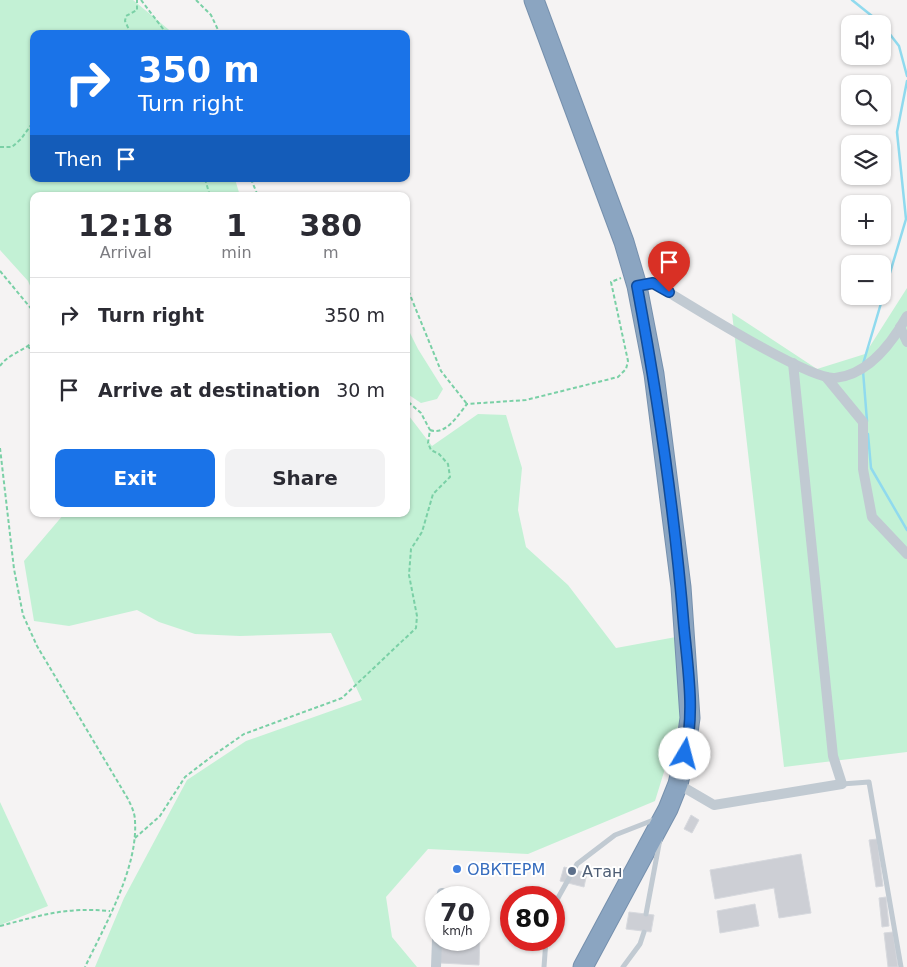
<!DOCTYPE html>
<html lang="en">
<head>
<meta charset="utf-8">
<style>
	:root { --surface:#fff; --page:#f2f2f3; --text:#2b2b33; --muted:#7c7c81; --line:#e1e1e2; --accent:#1a73e8 }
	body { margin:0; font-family:"DejaVu Sans",sans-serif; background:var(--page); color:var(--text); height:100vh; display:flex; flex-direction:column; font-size:19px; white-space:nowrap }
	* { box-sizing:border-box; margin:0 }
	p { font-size:16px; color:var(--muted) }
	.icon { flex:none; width:28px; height:28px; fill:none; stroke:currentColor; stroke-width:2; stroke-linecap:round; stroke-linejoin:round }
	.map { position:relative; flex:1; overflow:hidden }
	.details { position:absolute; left:30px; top:192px; width:380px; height:325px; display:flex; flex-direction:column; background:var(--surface); border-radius:10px; box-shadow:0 1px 4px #0004 }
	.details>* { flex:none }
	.top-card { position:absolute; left:30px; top:30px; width:380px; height:152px; border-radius:10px; box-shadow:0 1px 4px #0004; background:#1a73e8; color:#fff; overflow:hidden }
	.fabs { position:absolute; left:841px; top:15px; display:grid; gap:10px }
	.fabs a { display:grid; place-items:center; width:50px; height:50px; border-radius:10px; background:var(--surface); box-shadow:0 1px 4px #0004; font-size:25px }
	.speed { position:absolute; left:425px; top:886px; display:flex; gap:10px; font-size:25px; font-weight:700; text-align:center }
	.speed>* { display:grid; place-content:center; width:65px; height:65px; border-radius:50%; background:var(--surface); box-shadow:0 1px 4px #0004; line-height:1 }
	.speed small { font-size:12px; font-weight:400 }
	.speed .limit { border:8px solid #d22; background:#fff; color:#111 }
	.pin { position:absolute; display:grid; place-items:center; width:42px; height:42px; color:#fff; margin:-51px -21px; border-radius:50% 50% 50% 0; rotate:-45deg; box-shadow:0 0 5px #0007 }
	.pin .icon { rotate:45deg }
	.me { position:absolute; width:55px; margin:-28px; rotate:8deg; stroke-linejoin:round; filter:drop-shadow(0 0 4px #0008) }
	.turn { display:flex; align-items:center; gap:18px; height:105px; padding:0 25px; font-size:22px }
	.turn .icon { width:65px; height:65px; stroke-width:2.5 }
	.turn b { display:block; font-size:35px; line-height:42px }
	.then { display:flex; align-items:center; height:48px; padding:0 25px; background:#0003; gap:10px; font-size:19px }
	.eta { display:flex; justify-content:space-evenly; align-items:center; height:85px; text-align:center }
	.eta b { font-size:30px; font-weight:700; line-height:35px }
	.action { display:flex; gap:10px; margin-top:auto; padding:10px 25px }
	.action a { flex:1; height:58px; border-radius:10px; background:var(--accent); color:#fff; font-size:20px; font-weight:700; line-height:58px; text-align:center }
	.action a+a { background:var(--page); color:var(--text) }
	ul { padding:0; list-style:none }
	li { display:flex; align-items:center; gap:15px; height:75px; padding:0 25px; border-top:1px solid var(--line) }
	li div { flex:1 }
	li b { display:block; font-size:19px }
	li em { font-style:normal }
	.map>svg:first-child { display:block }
</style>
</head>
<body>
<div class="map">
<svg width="907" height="967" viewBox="0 0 907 967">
	<rect width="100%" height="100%" fill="#f5f3f3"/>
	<g fill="#c3f1d5">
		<polygon points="0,0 133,0 174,34 34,34 34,179 235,179 240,196 34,196 34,295 28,281 0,250"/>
		<polygon points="907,288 907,752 784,767 732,313 817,369 865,354"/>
		<polygon points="406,325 418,349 443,389 437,399 421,403 406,393"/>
		<polygon points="406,412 432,446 478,414 506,415 522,468 518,510 526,547 568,585 616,648 676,637 681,717 655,801 528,854 428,849 386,897 392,937 417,967 95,967 124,898 187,780 246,741 362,700 331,633 240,636 195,634 159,622 137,610 69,626 34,621 24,561 64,514 406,514"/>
		<polygon points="0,802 48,906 0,925"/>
	</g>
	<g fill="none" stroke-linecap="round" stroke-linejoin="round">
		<g stroke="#90daee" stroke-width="2.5">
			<polyline points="852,0 882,24"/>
			<polyline points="882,24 899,46 907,76"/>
			<polyline points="863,364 906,219 897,132 907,81"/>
			<polyline points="863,371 867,421"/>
			<polyline points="868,434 871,468 907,530"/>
		</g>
	</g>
	<g fill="#cdcfd5" stroke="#d7d9de">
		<polygon points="691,815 699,820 692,833 684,829"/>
		<polygon points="877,839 883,886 876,887 869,840"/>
		<polygon points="801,854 811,913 779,918 774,888 715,899 710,870"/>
		<polygon points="564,867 587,873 584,887 560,881"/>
		<polygon points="886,897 889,926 882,927 879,898"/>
		<polygon points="755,904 759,926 720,933 717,911"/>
		<polygon points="479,907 481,907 479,965 440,963 441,940 479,940"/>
		<polygon points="629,912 654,915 651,932 626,929"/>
		<polygon points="893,932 898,967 888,967 884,933"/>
	</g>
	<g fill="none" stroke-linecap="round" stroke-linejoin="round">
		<g stroke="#7690ad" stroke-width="21">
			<polyline id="highway" points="534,0 624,242 637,286 654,374 681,587 690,718 685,754 678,784 668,809 583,967"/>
		</g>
		<g stroke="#7ad0a6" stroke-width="2" stroke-dasharray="4 2.5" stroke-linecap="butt">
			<polyline points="141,0 167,34"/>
			<polyline points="196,0 211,15 220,34"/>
			<polyline points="131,34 125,21 126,16 137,10 137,0"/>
			<polyline points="0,147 12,147 21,139 34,121"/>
			<polyline points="205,179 210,196"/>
			<polyline points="251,179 258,196"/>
			<polyline points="0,271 34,312"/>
			<polyline points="406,285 441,371 467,404"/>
			<polyline points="28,347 34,350"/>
			<path d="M0,366C9,353 24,352 34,340"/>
			<path d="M430,430C446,436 458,415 467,404L526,400L618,377L626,369L628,361L611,282L621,278"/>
			<path d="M0,448L14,569L23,615L37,646L128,799C131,805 135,813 135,821C138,868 105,925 85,967"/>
			<polyline points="135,838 160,816 185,777 211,757 244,734 342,698 416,628 417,616 409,575 411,549 422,532 433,494 450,477 448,464 439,454 431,450 428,443 430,430 421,413 406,400"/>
			<path d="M0,926C42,915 66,907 110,911"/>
		</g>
		<g stroke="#c1cad2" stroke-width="5">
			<polyline points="842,784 869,782 901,967"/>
			<polyline points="554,905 577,864 615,835 656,819"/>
			<polyline points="646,914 660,839"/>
			<polyline points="544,967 546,940"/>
			<polyline points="623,967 640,944 644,932"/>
		</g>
		<g stroke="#c1cad2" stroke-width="10">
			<path d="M637,286L653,283C684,301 807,380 835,378C868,375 892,343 907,316"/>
			<polyline points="900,327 907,342"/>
			<polyline points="826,377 863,422 863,469 872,517 907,554"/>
			<polyline points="678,784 714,805 842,784 833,756 793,363"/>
			<polyline points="441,898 442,893"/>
			<polyline points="436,967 437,940"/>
		</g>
		<use href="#highway" stroke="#8ba5c1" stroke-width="19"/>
	</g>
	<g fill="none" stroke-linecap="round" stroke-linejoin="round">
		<g stroke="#114b97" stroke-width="12">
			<path id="route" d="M669,292L653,283L637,286C658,399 675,514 684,628C688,669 695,714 685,754"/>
		</g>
		<use href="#route" stroke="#1a73e8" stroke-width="9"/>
	</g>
	<circle fill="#3f7fe0" stroke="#fff" stroke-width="2" cx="457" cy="869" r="5"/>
	<circle fill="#5c6f8a" stroke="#fff" stroke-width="2" cx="572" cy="871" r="5"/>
	<g text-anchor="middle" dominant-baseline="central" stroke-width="4" stroke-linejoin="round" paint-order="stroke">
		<g font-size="16" fill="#366cbe" stroke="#fff" text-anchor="start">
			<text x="467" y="869">ОВКТЕРМ</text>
		</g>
		<g font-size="16" fill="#4e5e75" stroke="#fff" text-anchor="start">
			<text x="582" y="871">Атан</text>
		</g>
	</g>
</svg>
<div class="fabs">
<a><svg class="icon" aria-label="sound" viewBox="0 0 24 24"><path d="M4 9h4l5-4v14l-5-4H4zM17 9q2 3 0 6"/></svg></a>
<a><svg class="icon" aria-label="search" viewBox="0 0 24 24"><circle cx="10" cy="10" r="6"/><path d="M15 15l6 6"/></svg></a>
<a><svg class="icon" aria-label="layers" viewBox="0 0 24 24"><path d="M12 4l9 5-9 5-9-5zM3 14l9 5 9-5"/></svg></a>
<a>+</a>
<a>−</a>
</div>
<div class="speed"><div>70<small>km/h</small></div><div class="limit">80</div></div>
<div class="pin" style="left:669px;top:292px;background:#d93025"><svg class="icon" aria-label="arrive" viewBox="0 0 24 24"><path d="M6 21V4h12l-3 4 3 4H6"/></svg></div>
<svg class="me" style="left:685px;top:754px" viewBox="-20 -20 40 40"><circle r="19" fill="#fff"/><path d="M0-13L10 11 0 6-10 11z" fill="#1a73e8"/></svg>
<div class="top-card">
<div class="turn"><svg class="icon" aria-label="right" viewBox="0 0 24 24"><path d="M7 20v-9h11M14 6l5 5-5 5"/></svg><div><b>350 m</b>Turn right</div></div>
<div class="then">Then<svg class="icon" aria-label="arrive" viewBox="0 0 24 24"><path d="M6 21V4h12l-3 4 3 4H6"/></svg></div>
</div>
<section class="details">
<div class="eta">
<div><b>12:18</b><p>Arrival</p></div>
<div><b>1</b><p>min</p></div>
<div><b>380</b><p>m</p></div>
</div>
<ul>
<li><svg class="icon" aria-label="right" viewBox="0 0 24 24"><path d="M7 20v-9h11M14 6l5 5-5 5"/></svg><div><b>Turn right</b></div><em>350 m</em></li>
<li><svg class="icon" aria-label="arrive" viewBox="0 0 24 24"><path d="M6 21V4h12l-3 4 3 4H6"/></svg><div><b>Arrive at destination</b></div><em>30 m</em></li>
</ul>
<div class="action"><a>Exit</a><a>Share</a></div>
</section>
</div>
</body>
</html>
